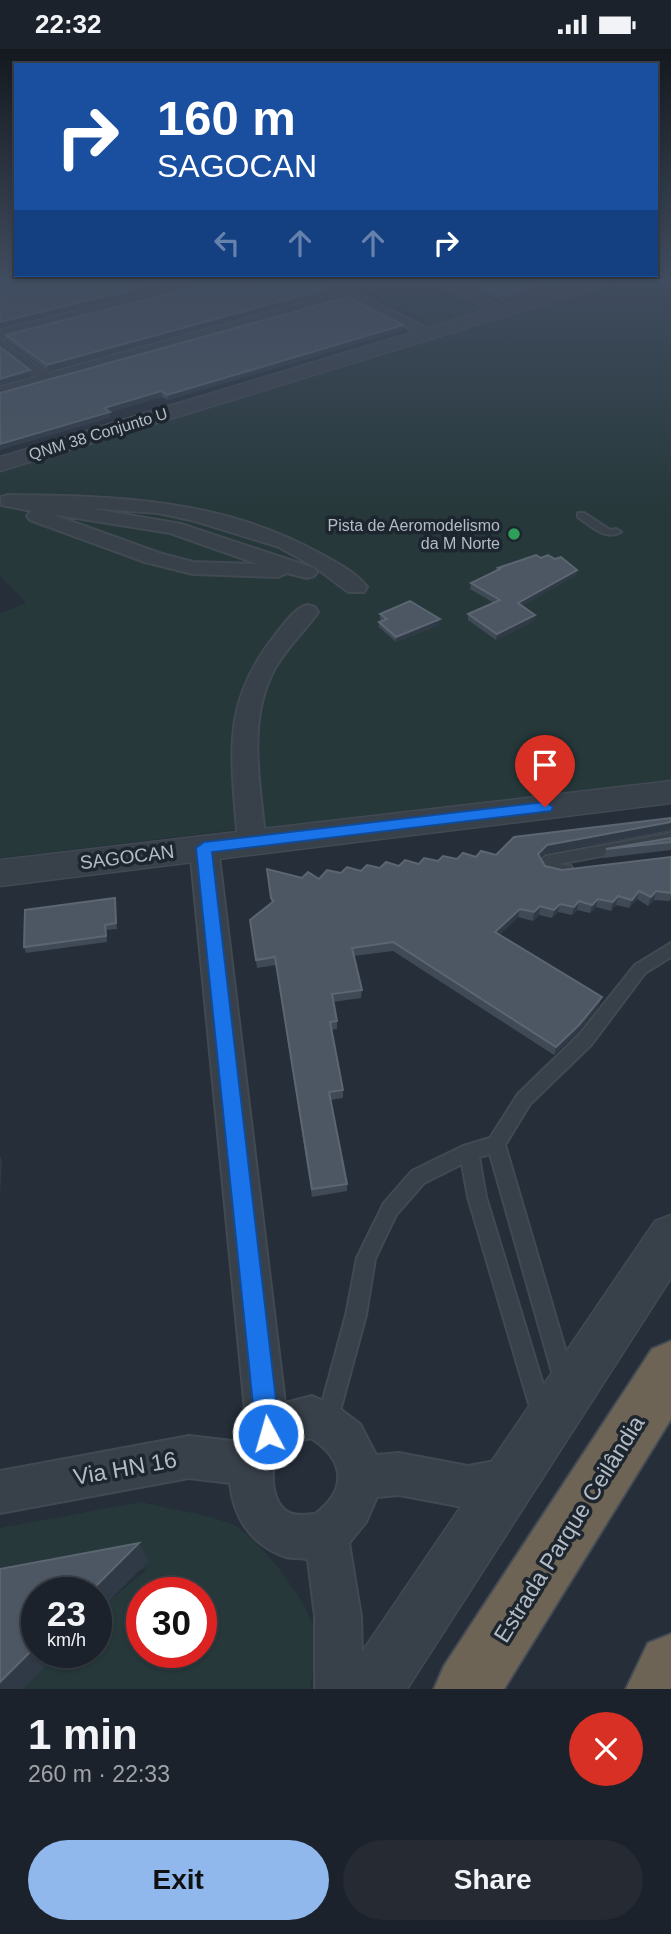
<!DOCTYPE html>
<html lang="en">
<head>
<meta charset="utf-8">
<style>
	:root { --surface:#1c222b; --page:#252a33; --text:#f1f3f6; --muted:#a0a4a9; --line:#3a3f47; --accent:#90b8ed }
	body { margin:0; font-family:Helvetica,sans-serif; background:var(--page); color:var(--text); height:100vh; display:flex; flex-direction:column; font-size:26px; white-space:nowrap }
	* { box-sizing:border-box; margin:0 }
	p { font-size:23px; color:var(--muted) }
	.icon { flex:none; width:38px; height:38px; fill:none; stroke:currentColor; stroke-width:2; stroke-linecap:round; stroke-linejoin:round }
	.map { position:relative; height:1640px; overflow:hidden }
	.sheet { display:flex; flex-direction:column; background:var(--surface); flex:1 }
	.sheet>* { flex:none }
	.top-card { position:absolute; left:14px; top:14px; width:644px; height:214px; border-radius:0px; box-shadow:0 2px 5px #0004,0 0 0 2px var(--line); background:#1a4fa0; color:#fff; overflow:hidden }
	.speed { position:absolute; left:21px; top:1528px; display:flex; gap:14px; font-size:35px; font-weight:700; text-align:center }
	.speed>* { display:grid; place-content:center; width:91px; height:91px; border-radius:50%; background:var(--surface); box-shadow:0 2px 5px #0004,0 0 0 2px var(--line); line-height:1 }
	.speed small { font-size:18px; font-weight:400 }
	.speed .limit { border:10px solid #d22; background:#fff; color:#111 }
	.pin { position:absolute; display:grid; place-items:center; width:60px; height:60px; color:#fff; margin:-72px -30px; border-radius:50% 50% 50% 0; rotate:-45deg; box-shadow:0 0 7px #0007 }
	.pin .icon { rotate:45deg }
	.me { position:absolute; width:77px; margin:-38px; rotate:354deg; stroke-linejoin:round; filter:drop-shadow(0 0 5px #0008) }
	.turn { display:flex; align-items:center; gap:24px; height:147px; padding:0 28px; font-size:32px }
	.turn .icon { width:91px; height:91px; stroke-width:2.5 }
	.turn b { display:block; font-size:49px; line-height:60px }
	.lanes { display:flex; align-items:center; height:66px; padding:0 28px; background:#0003; justify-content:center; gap:35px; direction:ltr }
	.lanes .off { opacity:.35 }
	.round { display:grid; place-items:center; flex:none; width:74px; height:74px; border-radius:37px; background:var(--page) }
	.headline { display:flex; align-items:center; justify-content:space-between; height:119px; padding:0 28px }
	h1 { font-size:42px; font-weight:800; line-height:52px }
	.primary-button { display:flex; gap:14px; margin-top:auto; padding:14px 28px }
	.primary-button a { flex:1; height:80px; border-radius:42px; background:var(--accent); color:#111; font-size:28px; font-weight:800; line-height:80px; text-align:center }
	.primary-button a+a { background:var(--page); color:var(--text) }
	.status { display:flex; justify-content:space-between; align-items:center; height:49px; padding:0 35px; background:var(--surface); direction:ltr }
	.status svg { height:19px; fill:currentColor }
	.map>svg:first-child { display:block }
</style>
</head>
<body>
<div class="status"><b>22:32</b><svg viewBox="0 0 49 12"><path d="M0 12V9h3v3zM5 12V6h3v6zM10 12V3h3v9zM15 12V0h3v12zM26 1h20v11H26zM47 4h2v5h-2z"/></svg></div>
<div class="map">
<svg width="671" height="1640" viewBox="0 0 671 1640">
	<rect width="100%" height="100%" fill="#252e39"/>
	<g fill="#26383a" fill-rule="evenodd">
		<polygon points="344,233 425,233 489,263 435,278"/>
		<polygon points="625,233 671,233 671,734 260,783 235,781 0,809 0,564 26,554 0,527 0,422"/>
		<path d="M141,1453C169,1460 201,1464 229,1474C256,1484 309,1553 314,1581C317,1599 313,1622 310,1640H5L49,1603H96V1563L147,1520L0,1547V1479ZM142,1544H201V1603H142Z"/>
	</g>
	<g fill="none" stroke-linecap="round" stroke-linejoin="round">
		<g stroke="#414952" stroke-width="4">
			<g id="service">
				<path d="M578,464H584L610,481L616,480L621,483C605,492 591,477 578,468Z"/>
				<polygon points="671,784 671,794 558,815 571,817 573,821 566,826 544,823 539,812 546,807"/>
				<polygon points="671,894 671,908 645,924 591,996 530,1055 505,1096 574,1330 571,1337 564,1340 557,1337 554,1330 490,1105 479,1108 486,1148 552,1365 549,1372 542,1375 535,1372 532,1365 468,1148 462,1115 424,1134 396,1166 375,1210 366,1266 337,1373 334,1380 327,1383 320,1380 317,1373 346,1266 357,1209 384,1154 412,1122 463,1097 490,1089 518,1045 579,986 635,916"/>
			</g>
		</g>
		<g stroke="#414952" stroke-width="3">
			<g id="pedestrian">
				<polygon points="140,233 152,233 169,245 160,247"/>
				<polygon points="0,290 51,327 51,333 43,333 0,299"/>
			</g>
		</g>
		<g stroke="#414952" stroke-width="4">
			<g id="minor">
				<polygon points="8,233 31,233 29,236 0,243 0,235"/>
				<polygon points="194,233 217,233 215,236 0,291 0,281"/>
				<polygon points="335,233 437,284 429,289 424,287 349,250 0,348 0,338 338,244 328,237"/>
				<polygon points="435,233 453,233 510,262 508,265 498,265"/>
				<path d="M8,446C117,447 221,450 319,504C334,512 357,524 367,538L364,543H348L315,518L279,498L195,472L158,464L88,459L181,475L314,519L317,523L314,527L307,529L287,524L278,528L193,525L145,513L30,471L27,467L32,462L1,456V448ZM51,465L170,484L258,515L193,513L159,504Z"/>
				<path d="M307,556L315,558L318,563C305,582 287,598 275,619C246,671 260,737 266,794L262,801L252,804L242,801L238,794C232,709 219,656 276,585C285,574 294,560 307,556Z"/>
				<path d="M204,789L214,792L218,799L285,1354L312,1347L339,1359L360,1375L376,1406L399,1404L468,1417L512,1409L527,1415L533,1430L527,1445L512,1451L468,1459L399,1446L377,1448L366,1473L349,1494L361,1567L363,1640H315V1567L308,1511C301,1508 294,1510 286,1508C252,1496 234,1470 230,1434L189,1429L0,1464V1422L189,1387L241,1393L247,1381L190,799L194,792ZM311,1389C344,1410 349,1440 315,1465C309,1465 299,1467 293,1465C272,1460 268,1422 278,1407C286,1395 298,1392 311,1389Z"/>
			</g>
		</g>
		<g stroke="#414952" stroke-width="3">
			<g id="tertiary">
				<polygon points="580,233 607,233 604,237 0,422 0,408"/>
				<polygon points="671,732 671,754 0,837 0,811"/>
				<polygon points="671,1166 671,1229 407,1640 342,1640 351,1619 655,1172"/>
			</g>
		</g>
		<g stroke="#434b54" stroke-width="4">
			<g id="motorway">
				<polygon points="671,1292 671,1370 504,1640 434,1640 444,1617 652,1300"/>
				<polygon points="671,1585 671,1640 626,1640 648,1594"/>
			</g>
		</g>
		<use href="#service" fill="#384049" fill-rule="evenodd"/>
		<use href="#pedestrian" fill="#384049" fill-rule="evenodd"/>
		<use href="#minor" fill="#384049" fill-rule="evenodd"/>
		<use href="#tertiary" fill="#384049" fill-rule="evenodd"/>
		<use href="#motorway" fill="#6e6456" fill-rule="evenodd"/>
	</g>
	<g fill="#404a57">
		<polygon points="156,233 184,233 163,238"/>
		<polygon points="461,233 565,233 502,252"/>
		<polygon points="329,244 48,322 7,292 6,286"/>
		<polygon points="403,281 168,351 162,348 110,363 110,369 0,344"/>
		<polygon points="541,509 577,521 576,526 522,557 535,566 534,572 496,591 468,571 468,565 494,554 470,540 471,534 498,522 498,519"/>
		<polygon points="380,565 439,576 396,593 379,578 379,573 382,572 380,570"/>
		<polygon points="671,769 671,782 546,804 541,809 545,817 562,821 671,808 671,850 669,852 654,851 648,857 637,850 629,859 616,856 611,862 596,858 590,864 577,861 572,866 558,863 552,869 539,866 533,872 518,868 499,886 599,956 577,984 554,1006 393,902 354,907 362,941 361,949 333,953 337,972 337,980 331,981 343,1041 343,1049 330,1051 347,1135 347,1142 312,1148 276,916 257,919 251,880 250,871 271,854 267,820 302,829 319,830 341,824 496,806"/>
		<polygon points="671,789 671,801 604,809 606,800"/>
		<polygon points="115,849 117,880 106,881 107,893 26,904 24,898"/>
	</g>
	<g fill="#303a46">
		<polygon points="163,233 184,233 163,238"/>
		<polygon points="548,233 565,233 502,252 503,246"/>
		<polygon points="147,237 148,242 0,279 0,273"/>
		<polygon points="329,239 329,244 48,322 47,316"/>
		<polygon points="403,276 403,281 168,351 167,346"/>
		<polygon points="30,321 31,327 0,336 0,330"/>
		<polygon points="161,342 162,348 110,363 110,369 0,401 0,395 104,359"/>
		<polygon points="577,521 576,526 517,560 518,554"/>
		<polygon points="535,566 534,572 496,591 497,585"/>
		<polygon points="440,570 439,576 396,593 396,588"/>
		<polygon points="671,773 671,781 546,804 537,813 538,805 547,796"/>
		<polygon points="639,842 637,850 629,859 632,851"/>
		<polygon points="656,842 654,851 648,857 651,848"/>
		<polygon points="618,847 616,856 611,862 613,853"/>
		<polygon points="598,850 596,858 590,864 592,856"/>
		<polygon points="579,852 577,861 572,866 574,858"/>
		<polygon points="560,855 558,863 552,869 554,861"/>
		<polygon points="540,857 539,866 533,872 534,863"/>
		<polygon points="520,860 518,868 494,892 495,883"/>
		<polygon points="602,948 599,956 577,984 554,1006 556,998"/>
		<polygon points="0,1107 2,1111 0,1149"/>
		<polygon points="139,1494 149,1512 96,1565 96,1544 89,1544"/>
		<polygon points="37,1596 37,1603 59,1603 23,1640 0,1640 0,1633"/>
	</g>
	<g fill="#4c5763" stroke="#5c6672" stroke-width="2">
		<polygon points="29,233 142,233 147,237 0,273 0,240"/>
		<polygon points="215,233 317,233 329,239 47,316 6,286"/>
		<polygon points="473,233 548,233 503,246"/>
		<polygon points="348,248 403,276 167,346 161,342 104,359 110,363 0,395 0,344"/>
		<polygon points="0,298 30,321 0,330"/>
		<polygon points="536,506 541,509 548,506 555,510 561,508 577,521 518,554 535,566 497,585 468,565 500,551 471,534 500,520 498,519"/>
		<polygon points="410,552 440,570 396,588 379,573 387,570 380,565"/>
		<polygon points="671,769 671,773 547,796 538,805 545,817 562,821 671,808 671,844 656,842 651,848 639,842 632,851 618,847 613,853 598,850 592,856 579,852 574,858 560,855 554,861 540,857 534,863 520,860 495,883 602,948 579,976 556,998 393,893 352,899 362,941 332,945 337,972 330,973 343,1041 329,1043 347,1135 312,1140 275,908 256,911 250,871 274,852 271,849 267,820 302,829 308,823 319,830 327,821 341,824 347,818 361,822 367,816 380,819 386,813 399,817 405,811 419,815 424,809 438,812 443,807 457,810 463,804 476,808 481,802 496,806 514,788"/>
		<polygon points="671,789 671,793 606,800"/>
		<polygon points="115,849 116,874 105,876 106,887 24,898 25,861"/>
		<polygon points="139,1494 89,1544 37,1544 37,1596 0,1633 0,1520"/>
	</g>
	<linearGradient id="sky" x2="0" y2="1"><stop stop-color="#14191f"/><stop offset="0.5" stop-color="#404c5f"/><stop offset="1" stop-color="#404c5f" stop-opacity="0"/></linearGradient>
	<rect width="671" height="462" fill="url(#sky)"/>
	<polygon fill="#1a73e8" stroke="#114b97" stroke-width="2" points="545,753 553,758 551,762 212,803 280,1385 277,1393 268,1396 260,1393 256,1385 196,799 204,793"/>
	<circle fill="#2e9e5b" stroke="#1d252e" stroke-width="2.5" cx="514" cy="485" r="7"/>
	<g text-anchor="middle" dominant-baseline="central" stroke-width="7" stroke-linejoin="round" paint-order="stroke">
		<g font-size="16" fill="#b3bbc5" stroke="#1d252e">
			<text transform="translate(98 385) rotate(-17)">QNM 38 Conjunto U</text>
		</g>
		<g font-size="16" fill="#b3bbc5" stroke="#1d252e" text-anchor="end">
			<text x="500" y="476">Pista de Aeromodelismo<tspan x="500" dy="18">da M Norte</tspan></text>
		</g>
		<g font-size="19" fill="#b3bbc5" stroke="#1d252e">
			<text transform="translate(127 808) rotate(-7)">SAGOCAN</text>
		</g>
		<g font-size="23" fill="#b3bbc5" stroke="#1d252e">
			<text transform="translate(125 1419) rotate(-10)">Via HN 16</text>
			<text transform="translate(569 1480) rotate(-58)">Estrada Parque Ceilândia</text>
		</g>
	</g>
</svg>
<div class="speed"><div>23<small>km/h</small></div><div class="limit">30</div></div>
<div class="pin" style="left:545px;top:758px;background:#d93025"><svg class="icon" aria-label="arrive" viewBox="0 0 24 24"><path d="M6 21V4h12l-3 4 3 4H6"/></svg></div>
<svg class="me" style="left:268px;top:1385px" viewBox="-20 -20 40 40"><circle r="17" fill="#1a73e8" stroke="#fff" stroke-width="3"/><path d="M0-11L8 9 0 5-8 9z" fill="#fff"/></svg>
<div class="top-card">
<div class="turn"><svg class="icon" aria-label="right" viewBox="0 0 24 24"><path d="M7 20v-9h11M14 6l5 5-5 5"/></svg><div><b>160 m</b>SAGOCAN</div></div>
<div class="lanes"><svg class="icon off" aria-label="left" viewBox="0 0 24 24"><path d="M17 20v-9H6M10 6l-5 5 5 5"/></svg><svg class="icon off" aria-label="ahead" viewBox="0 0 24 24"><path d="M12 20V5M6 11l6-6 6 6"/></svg><svg class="icon off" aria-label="ahead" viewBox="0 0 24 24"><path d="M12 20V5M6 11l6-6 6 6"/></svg><svg class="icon" aria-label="right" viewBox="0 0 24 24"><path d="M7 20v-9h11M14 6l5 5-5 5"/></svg></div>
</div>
</div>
<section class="sheet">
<div class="headline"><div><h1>1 min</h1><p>260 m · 22:33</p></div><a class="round" style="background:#d93025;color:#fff"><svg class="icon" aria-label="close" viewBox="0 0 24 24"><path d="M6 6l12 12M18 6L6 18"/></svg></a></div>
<div class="primary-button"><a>Exit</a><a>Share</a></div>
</section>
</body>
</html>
